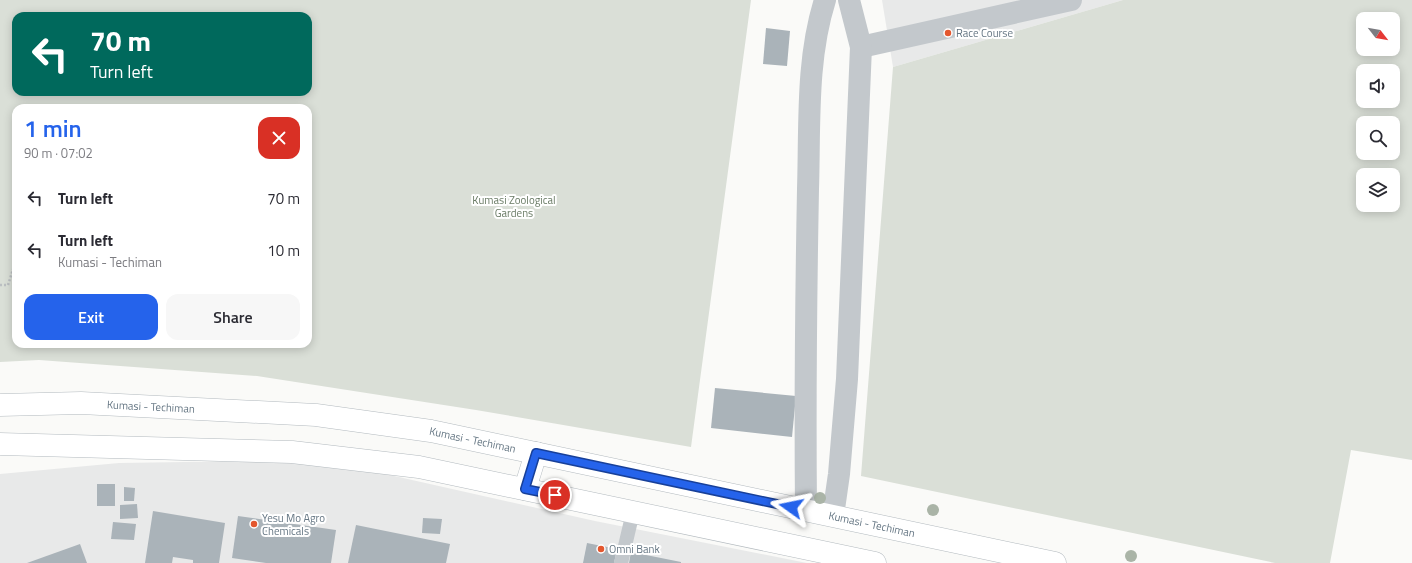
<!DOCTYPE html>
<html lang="en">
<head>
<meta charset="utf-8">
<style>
	:root { --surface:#fff; --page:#f7f7f7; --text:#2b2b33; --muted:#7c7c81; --accent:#2563eb }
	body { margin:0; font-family:"Titillium Web",sans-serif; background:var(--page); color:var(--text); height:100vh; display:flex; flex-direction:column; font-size:15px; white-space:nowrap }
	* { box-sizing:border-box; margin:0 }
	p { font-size:13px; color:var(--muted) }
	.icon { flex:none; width:22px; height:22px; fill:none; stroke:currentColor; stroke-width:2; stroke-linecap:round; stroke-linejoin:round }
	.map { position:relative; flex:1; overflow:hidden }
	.details { position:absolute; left:12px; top:104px; width:300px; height:244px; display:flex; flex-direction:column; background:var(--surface); border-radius:12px; box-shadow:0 2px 10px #0003 }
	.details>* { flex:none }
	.hud { position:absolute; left:12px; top:12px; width:300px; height:84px; border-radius:12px; box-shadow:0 2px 10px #0003; background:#00695c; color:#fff; overflow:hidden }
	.needle { width:26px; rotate:121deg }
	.tools { position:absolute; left:1356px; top:12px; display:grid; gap:8px }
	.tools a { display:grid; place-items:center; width:44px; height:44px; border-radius:8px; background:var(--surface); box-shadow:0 2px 10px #0003; font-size:20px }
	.pin { position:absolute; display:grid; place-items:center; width:34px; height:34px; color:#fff; margin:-17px; border:2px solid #fff; border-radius:50%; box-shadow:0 1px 4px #0007 }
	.me { position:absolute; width:44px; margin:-22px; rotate:282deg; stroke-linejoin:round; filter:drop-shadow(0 0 3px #0008) }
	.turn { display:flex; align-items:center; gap:14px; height:84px; padding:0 12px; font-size:18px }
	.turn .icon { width:52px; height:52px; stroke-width:2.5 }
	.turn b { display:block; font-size:28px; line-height:34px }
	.round { display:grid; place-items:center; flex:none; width:42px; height:42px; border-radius:12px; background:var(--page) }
	.summary { display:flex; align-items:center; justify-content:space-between; height:68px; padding:0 12px }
	h1 { font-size:24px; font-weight:600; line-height:30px; color:var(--accent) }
	.cta { display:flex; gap:8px; margin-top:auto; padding:8px 12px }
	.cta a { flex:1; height:46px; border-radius:12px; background:var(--accent); color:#fff; font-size:16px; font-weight:600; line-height:46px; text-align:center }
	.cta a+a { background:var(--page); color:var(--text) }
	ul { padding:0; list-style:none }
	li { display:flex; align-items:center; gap:12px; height:52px; padding:0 12px }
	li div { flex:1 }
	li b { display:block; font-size:15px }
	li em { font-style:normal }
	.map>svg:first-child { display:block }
</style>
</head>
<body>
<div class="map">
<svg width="1412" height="563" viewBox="0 0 1412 563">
	<rect width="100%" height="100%" fill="#fafaf8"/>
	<g fill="#e8e9e9">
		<polygon points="882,0 1123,0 893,67"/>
		<polygon points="251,461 332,462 595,521 807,563 0,563 0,474 119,463"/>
	</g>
	<g fill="#dadfd7" fill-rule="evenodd">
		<path d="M0,0H751L691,447L476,410L257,376L39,360L0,362ZM16,16H308V92H16ZM16,108H308V344H16Z"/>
		<path d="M1123,0H1412V460L1351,450L1330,563H1275L861,476L893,67ZM1363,19H1393V49H1363ZM1363,71H1393V101H1363ZM1363,123H1393V153H1363ZM1363,175H1393V205H1363Z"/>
	</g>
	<g fill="#aab3b9">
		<polygon points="766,28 790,31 787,66 763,64"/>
		<polygon points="715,388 796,396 792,437 711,428"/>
		<rect x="97" y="484" width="18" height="22"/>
		<polygon points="124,487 135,488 134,501 124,501"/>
		<polygon points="137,504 138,518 120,519 120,505"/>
		<polygon points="153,511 225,523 219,563 193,563 193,560 173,557 172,563 145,563"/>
		<polygon points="238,516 336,530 331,563 266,563 232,558"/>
		<polygon points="423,518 442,519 440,534 422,533"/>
		<polygon points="113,522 136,524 134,540 111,539"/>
		<polygon points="356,525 450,544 446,563 348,563"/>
		<polygon points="587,543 617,549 614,563 583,563"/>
		<polygon points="80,544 87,563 27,563"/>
		<polygon points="631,552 681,562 681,563 629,563"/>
	</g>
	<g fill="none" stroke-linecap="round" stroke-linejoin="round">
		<g stroke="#b3babf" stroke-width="23">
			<g id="secondary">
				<path id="s1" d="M0,405L81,403L316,415L431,431L1055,563"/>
				<polyline points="0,444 292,452 419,467 875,563"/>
				<polyline points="525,489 536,453"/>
			</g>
		</g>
		<polyline stroke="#bbbfc2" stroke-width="2.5" stroke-dasharray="2 2" stroke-linecap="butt" points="0,285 8,285 16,260"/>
		<polyline stroke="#c3c8cc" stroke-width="14" points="621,563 633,512"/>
		<g stroke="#c3c8cc" stroke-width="22">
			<polyline points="861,47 1071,0"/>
			<path d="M806,510C805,403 806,296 808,189C810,126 806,60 825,0"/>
			<polyline points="833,516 839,474 847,379 861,47 849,0"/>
		</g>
		<use href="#secondary" stroke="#fff" stroke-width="22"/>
	</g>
	<g fill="#aab4a7">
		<circle cx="820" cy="498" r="6"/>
		<circle cx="933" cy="510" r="6"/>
		<circle cx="1131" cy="556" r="6"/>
	</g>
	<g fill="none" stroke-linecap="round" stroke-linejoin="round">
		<g stroke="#184099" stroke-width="10">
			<polyline id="route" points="555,495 525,489 536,453 791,507"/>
		</g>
		<use href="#route" stroke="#2563eb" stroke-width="7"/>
	</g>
	<g fill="#e4572e" stroke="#fff" stroke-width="1.5">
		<circle cx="948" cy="33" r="4"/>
		<circle cx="254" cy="524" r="4"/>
		<circle cx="601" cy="549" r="4"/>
	</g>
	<g text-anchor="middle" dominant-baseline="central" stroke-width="4" stroke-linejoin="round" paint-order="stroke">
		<g font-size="11" fill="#657683" stroke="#fff" text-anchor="start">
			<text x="956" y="33">Race Course</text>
			<text x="262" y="518">Yesu Mo Agro<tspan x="262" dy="13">Chemicals</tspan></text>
			<text x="609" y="549">Omni Bank</text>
		</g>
		<g font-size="11" fill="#687a64" stroke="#fff">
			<text x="514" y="200">Kumasi Zoological<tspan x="514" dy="13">Gardens</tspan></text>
		</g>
		<g font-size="11" fill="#657683" stroke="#fff">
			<text stroke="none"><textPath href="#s1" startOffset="151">Kumasi - Techiman</textPath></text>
			<text stroke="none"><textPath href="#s1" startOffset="475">Kumasi - Techiman</textPath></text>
			<text stroke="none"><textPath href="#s1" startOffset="883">Kumasi - Techiman</textPath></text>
		</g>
	</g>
</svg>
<div class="tools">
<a><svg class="needle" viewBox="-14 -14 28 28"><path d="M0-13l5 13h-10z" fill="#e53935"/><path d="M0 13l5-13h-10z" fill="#7c7c81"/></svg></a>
<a><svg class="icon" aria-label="sound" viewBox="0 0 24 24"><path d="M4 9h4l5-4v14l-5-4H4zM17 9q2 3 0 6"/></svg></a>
<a><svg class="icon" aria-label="search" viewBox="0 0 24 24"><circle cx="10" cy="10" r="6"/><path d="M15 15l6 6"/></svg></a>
<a><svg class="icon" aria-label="layers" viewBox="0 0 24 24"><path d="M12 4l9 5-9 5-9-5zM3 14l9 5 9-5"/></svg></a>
</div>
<div class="pin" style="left:555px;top:495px;background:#d93025"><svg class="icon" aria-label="arrive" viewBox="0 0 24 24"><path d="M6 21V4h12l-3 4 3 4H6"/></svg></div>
<svg class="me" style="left:791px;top:507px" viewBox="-20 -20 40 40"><path d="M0-17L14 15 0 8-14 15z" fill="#2563eb" stroke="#fff" stroke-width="4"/></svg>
<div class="hud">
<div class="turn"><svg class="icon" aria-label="left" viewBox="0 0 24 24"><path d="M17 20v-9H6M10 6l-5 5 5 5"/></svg><div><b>70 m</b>Turn left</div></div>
</div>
<section class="details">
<div class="summary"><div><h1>1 min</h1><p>90 m · 07:02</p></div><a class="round" style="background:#d93025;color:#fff"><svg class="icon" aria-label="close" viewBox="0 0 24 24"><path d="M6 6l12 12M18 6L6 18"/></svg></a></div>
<ul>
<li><svg class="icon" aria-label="left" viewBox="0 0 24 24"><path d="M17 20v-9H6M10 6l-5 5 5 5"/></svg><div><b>Turn left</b></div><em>70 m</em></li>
<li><svg class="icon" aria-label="left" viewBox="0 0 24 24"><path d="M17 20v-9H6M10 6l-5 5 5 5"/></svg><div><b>Turn left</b><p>Kumasi - Techiman</p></div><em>10 m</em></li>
</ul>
<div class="cta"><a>Exit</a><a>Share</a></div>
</section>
</div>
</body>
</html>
